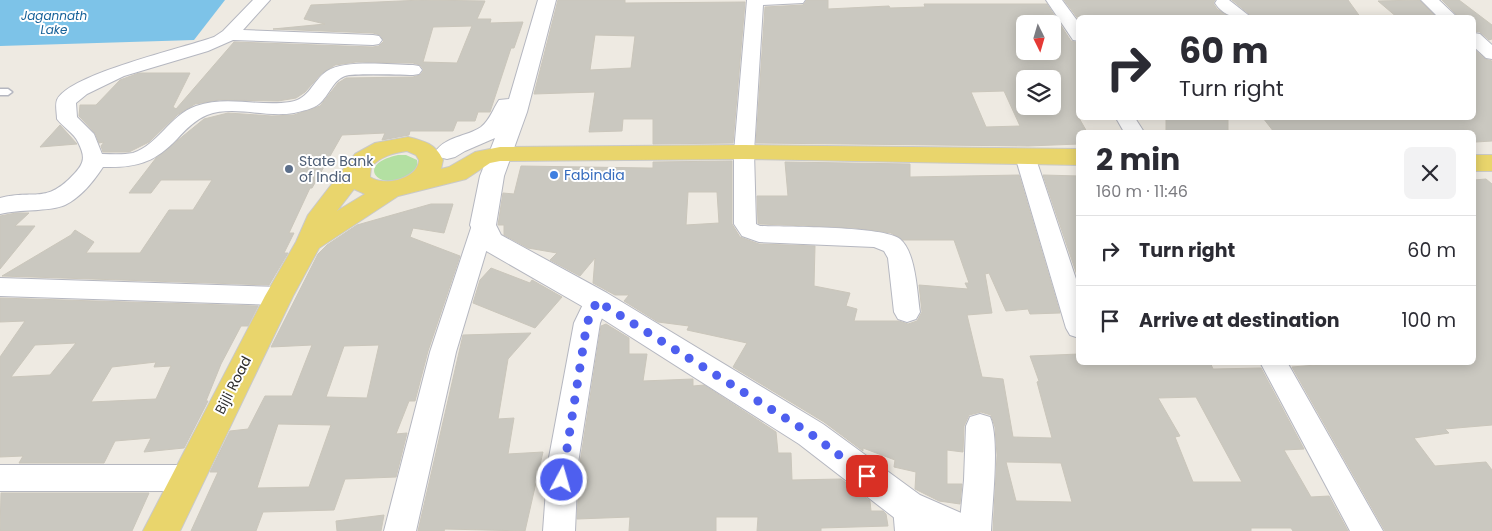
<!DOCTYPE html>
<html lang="en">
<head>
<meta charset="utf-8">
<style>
	:root { --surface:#fff; --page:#f2f2f3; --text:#2b2b33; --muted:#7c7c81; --line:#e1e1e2 }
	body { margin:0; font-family:Poppins,sans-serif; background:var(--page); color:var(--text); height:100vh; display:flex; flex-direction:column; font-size:19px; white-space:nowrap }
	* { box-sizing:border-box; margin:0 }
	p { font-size:16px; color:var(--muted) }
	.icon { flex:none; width:28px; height:28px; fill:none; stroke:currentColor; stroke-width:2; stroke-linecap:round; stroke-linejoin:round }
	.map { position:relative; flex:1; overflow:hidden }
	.sheet { position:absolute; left:1076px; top:130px; width:400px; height:235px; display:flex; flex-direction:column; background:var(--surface); border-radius:8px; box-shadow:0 2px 12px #0003 }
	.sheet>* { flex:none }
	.banner { position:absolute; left:1076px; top:15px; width:400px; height:105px; border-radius:8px; box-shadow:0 2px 12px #0003; background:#fff; color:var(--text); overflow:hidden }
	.needle { width:32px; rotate:175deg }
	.buttons { position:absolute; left:1016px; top:15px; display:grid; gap:10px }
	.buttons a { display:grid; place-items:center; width:45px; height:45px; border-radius:8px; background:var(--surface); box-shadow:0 2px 12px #0003; font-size:25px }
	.pin { position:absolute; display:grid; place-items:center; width:42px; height:42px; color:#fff; margin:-21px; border-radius:10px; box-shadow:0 2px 8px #0006 }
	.me { position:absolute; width:55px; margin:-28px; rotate:6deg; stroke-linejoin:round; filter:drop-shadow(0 0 4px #0008) }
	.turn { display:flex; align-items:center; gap:18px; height:105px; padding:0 20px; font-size:22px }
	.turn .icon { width:65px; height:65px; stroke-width:2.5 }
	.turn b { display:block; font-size:35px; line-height:42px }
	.round { display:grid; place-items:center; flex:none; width:52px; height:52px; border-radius:8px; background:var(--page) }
	.summary { display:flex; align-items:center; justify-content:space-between; height:85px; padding:0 20px }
	h1 { font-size:30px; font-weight:700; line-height:38px }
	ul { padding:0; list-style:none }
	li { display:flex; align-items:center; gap:15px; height:70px; padding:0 20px; border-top:1px solid var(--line) }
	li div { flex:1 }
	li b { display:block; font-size:19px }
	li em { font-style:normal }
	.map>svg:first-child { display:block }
</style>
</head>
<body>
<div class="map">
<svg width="1492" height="531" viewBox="0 0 1492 531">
	<rect width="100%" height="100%" fill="#eeeae2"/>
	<path fill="#b3e0a2" d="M398,155H406L417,160C418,166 416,170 411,174C383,195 351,165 398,155Z"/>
	<polygon fill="#7dc3e8" points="0,0 225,0 194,40 0,46"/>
	<g fill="#cac8c0" stroke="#cac6bb" fill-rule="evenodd">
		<path d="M422,0L485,1L477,19H491L490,23L523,22L514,48H511L490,112H478L475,121H457L453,131H410L409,135L382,140L385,133L342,135L312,188H310L289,233H294L284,253H288L269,285L2,276L71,235L75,230L94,242L86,253H140L169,210H193L212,180H161L151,193H129L156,158L204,119L228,113L272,116L294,115L320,106L338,83L346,78L413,77L420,75L424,70L420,65L413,63L356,62L335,65L321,74L305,92L296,98L278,101L219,100L195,104L177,115L149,142L129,152H103L101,146L104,142L99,143L95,133L79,116L80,105H96L120,80L139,73H190L173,107L176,109L234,42L373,47L379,46L384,41L380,35L373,33L273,29L325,24L304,19L311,5ZM472,26L457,63L423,62L433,27Z"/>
		<path d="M558,0H625V3L745,2L733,143L653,144V119H623L622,131L589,132L595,92L534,94ZM595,35L635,36L631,68L590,70Z"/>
		<path d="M807,0H828V9L889,6L890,8L925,7L924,4H1047L1071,41L1079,43V118L1087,132H1079V144L1028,146L756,143L765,7L803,5ZM1025,24H1052V51H1025ZM1025,79H1052V106H1025ZM1004,91L1020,126L986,127L971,92Z"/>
		<polygon points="1064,0 1215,0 1213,3 1217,9 1231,18 1079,18 1079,20"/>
		<polygon points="1232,0 1348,0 1361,18 1325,16 1254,18"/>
		<polygon points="1419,0 1435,16 1398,18 1378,1"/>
		<polygon points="1442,0 1459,0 1492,25 1492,39 1489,40 1480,32 1474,31 1474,18 1460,18"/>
		<polygon points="1474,49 1485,59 1492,61 1492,141 1476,142 1474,139 1474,132 1274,132 1263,118 1474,118"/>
		<polygon points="1166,118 1228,120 1228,132 1166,132"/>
		<polygon points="60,125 77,144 40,147"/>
		<path d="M732,161V224L740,237L759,244L815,246L814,286L850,293L846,306L857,309L854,321H899L908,324L917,321L922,312L919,285L968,289L965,283H969L954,240H903L891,233L855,228L760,224L758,223L757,196H788L785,162L910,164V177L1019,175L1060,313L1030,314L1028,309L1006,311L989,273L985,274L992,313L967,315L982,377L1003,379L1013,437L1052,438L1037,382L1039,381L1030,356L1079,354V362H1128L1129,365L1210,362L1213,369L1261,368L1304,449L1284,450L1311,497L1329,496L1348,531H1293L1291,528H1251V531H993L997,455L995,427L991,415L981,412L969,415L964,426L963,452L947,450V484H962L960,504L939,501L915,489L916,472L894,467L895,460L863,448V451L824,422L733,367L747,343L687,330L689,326L658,322L624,301L629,295H615L593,283L595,258L580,276L550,260L557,253L528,248L504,235V225H498L503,193L514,194L521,166L649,168H653V162ZM688,192H717L719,223L686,225ZM1196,397L1242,482H1193L1175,437L1180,436L1158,398ZM1006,462L1061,463L1072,502L1016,501Z"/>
		<polygon points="1043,175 1079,176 1079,281"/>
		<polygon points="1486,179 1492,184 1492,425 1445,429 1449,433 1414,438 1435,466 1486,462 1492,470 1492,531 1385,531 1292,367 1352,362 1474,362 1474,180"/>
		<path d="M431,204H453L444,233L413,228L410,237L460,256L428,351L415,401H409L396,434L407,433L396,477L345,479L334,510L263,512L256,531H191L218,472H210L230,431L248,429L265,396H292L312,345L271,347L318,254L327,245L357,225ZM379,345L367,398L326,397L344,346ZM278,424L331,425L309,487L257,488Z"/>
		<polygon points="16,213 29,213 15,226 35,226 0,269 0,216"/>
		<polygon points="491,268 530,283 532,280 562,297 535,328 473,303 480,280"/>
		<path d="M0,298L258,306L248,326H241L221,364L206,401H208L184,448L144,452L151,438L115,441L104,463H19L23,456L0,457V357L25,321L0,322ZM76,343L50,375L11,377L35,345ZM156,362L154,367L171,366L156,399L91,402L112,367Z"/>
		<polygon points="606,324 629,338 629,354 647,354 643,381 693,379 693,386 704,385 776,432 778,453 791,453 792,480 841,479 870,501 871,511 883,511 886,514 888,526 821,528 821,531 757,531 758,517 716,517 716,531 629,531 630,517 577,519 580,463 601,326"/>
		<polygon points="531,333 508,359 498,419 514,418 508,454 543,452 525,531 445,529 444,531 418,531 463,335"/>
		<polygon points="1,493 149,493 132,531 0,531"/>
		<polygon points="384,515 381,531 337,531 336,521"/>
	</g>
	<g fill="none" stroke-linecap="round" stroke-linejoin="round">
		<g stroke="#b5b7c0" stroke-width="3">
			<polygon id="lane" points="0,89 8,89 12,92 8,95 0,95"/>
		</g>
		<g stroke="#b5b7c0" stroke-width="2">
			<g id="street">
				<path d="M253,0H270L243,30L373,35L379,36L382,40L379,44L373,45L233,40L208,51L124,76L87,94L76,103L77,117L94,134L102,154C112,154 123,155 133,153C158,145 170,115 196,106C227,95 259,107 290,102C310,99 312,81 327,71C345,59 391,65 413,65L419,66L422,70L419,74L413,75C400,75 354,73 345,76C332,81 329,96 319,104C313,109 302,111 294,113C266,118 234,105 207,115C195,120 186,129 177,139C154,163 136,168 103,167C94,181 80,198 65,205C49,212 19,209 0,214V198C35,189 46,205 75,173C85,162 85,156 78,142C74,133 63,127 57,119C57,113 55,105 57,100C69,74 184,48 214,37L223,31Z"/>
				<path d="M747,0H805L803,3L763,5L754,152L756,224L760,226C785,227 884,226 900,239C916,252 917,293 920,312L916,319L907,322L898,319L894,312L888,258L884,251L874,247L759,242L742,236L734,224V152Z"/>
				<polygon points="1046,0 1062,0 1079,23 1079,41 1073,40"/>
				<path d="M1217,0H1229L1252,18C1237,18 1224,17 1215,3Z"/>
				<polygon points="1421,0 1439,0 1458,18 1439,18"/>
				<polygon points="1474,33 1480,34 1492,45 1492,59 1486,58 1474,47"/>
				<polygon points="1116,118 1135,118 1144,132 1124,132"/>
				<polygon points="1025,150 1032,151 1035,156 1079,288 1079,338 1070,335 1066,328 1015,156 1018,151"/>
				<polygon points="483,217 491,220 494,225 456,352 416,531 384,531 430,352 472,225 475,220"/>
				<polygon points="0,278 279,287 288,290 291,296 288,302 279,305 0,296"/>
				<polygon points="597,292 606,294 609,301 600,323 578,463 575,531 543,531 548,463 574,323 588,294"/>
				<polygon points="1260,362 1287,362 1383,531 1350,531"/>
				<path d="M980,414L990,417C1000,438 992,505 991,531H959L964,480L966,426L970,417Z"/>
				<polygon points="0,465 186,465 196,469 201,478 196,487 186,491 0,491"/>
				<polygon points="908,493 919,497 923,507 927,531 895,531 893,507 897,497"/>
			</g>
		</g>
		<g stroke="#b5b7c0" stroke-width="2">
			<path id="secondary" d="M538,0H556L527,112L504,176L496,225L501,235L607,293L823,424L920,495L975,519L980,531H923L896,519L799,444L587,309L481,248L470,225L480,176L495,138L465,151L455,157L447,159L439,157L435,152C446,136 466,137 481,127C490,120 493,109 499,100L509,99Z"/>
		</g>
		<g stroke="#c9c9c9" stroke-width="2">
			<g id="primary">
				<path d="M408,137C424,141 436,144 443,160L441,169L449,167L475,152L500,147L744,145L1079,149V165L744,159L500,161L490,163L466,179L398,196L319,248L293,296L180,531H143L265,296L296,242L308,215L355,154L375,143ZM407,151L416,155L419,160C418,179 384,187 370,177L371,167C381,156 393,153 407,151ZM354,189L365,194L337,211Z"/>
				<rect x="1474" y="155" width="18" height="16"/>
			</g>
		</g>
		<use href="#lane" fill="#fff" fill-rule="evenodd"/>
		<use href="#street" fill="#fff" fill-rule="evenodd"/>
		<use href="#secondary" fill="#fff" fill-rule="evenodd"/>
		<use href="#primary" fill="#e9d56c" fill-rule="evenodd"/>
	</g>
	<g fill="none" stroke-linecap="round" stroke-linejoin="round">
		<polyline stroke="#4e5fef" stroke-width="9" stroke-dasharray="0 16.2" points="562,480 587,323 597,301 811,434 867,476"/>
	</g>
	<circle fill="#5c6f8a" stroke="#fff" stroke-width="2" cx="289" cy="169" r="5"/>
	<circle fill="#3f7fe0" stroke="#fff" stroke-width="2" cx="554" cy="175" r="5"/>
	<g text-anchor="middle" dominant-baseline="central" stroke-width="4" stroke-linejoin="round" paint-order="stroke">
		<g font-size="12" font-style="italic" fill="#176299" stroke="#fff">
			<text x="54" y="15">Jagannath<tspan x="54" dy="14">Lake</tspan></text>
		</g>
		<g font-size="14" fill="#4e5e75" stroke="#fff" text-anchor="start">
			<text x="299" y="161">State Bank<tspan x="299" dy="16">of India</tspan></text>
		</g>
		<g font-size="14" fill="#366cbe" stroke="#fff" text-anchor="start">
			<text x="564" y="175">Fabindia</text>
		</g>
		<g font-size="14" fill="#2e2e2e" stroke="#fff">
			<text transform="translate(233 385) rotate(-63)">Bijli Road</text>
		</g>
	</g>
</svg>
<div class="buttons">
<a><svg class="needle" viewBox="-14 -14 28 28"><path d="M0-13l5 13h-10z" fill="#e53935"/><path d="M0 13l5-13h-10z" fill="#7c7c81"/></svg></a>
<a><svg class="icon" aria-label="layers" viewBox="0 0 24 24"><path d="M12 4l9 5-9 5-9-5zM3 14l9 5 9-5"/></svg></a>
</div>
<div class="pin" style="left:867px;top:476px;background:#d93025"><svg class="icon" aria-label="arrive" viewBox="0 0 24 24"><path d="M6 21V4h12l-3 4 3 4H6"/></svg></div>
<svg class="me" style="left:562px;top:480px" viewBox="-20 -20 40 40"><circle r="17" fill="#4e5fef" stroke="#fff" stroke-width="3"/><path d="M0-11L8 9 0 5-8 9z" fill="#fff"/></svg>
<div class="banner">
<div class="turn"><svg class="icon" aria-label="right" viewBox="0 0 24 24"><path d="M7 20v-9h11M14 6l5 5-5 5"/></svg><div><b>60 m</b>Turn right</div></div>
</div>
<section class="sheet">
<div class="summary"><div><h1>2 min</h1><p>160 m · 11:46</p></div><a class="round"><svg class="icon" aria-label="close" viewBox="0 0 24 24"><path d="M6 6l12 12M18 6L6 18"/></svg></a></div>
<ul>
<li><svg class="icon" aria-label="right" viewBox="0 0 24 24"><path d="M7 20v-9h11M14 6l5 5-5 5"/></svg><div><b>Turn right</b></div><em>60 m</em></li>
<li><svg class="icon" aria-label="arrive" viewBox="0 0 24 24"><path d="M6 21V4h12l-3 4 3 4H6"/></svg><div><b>Arrive at destination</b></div><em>100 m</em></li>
</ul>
</section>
</div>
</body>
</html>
